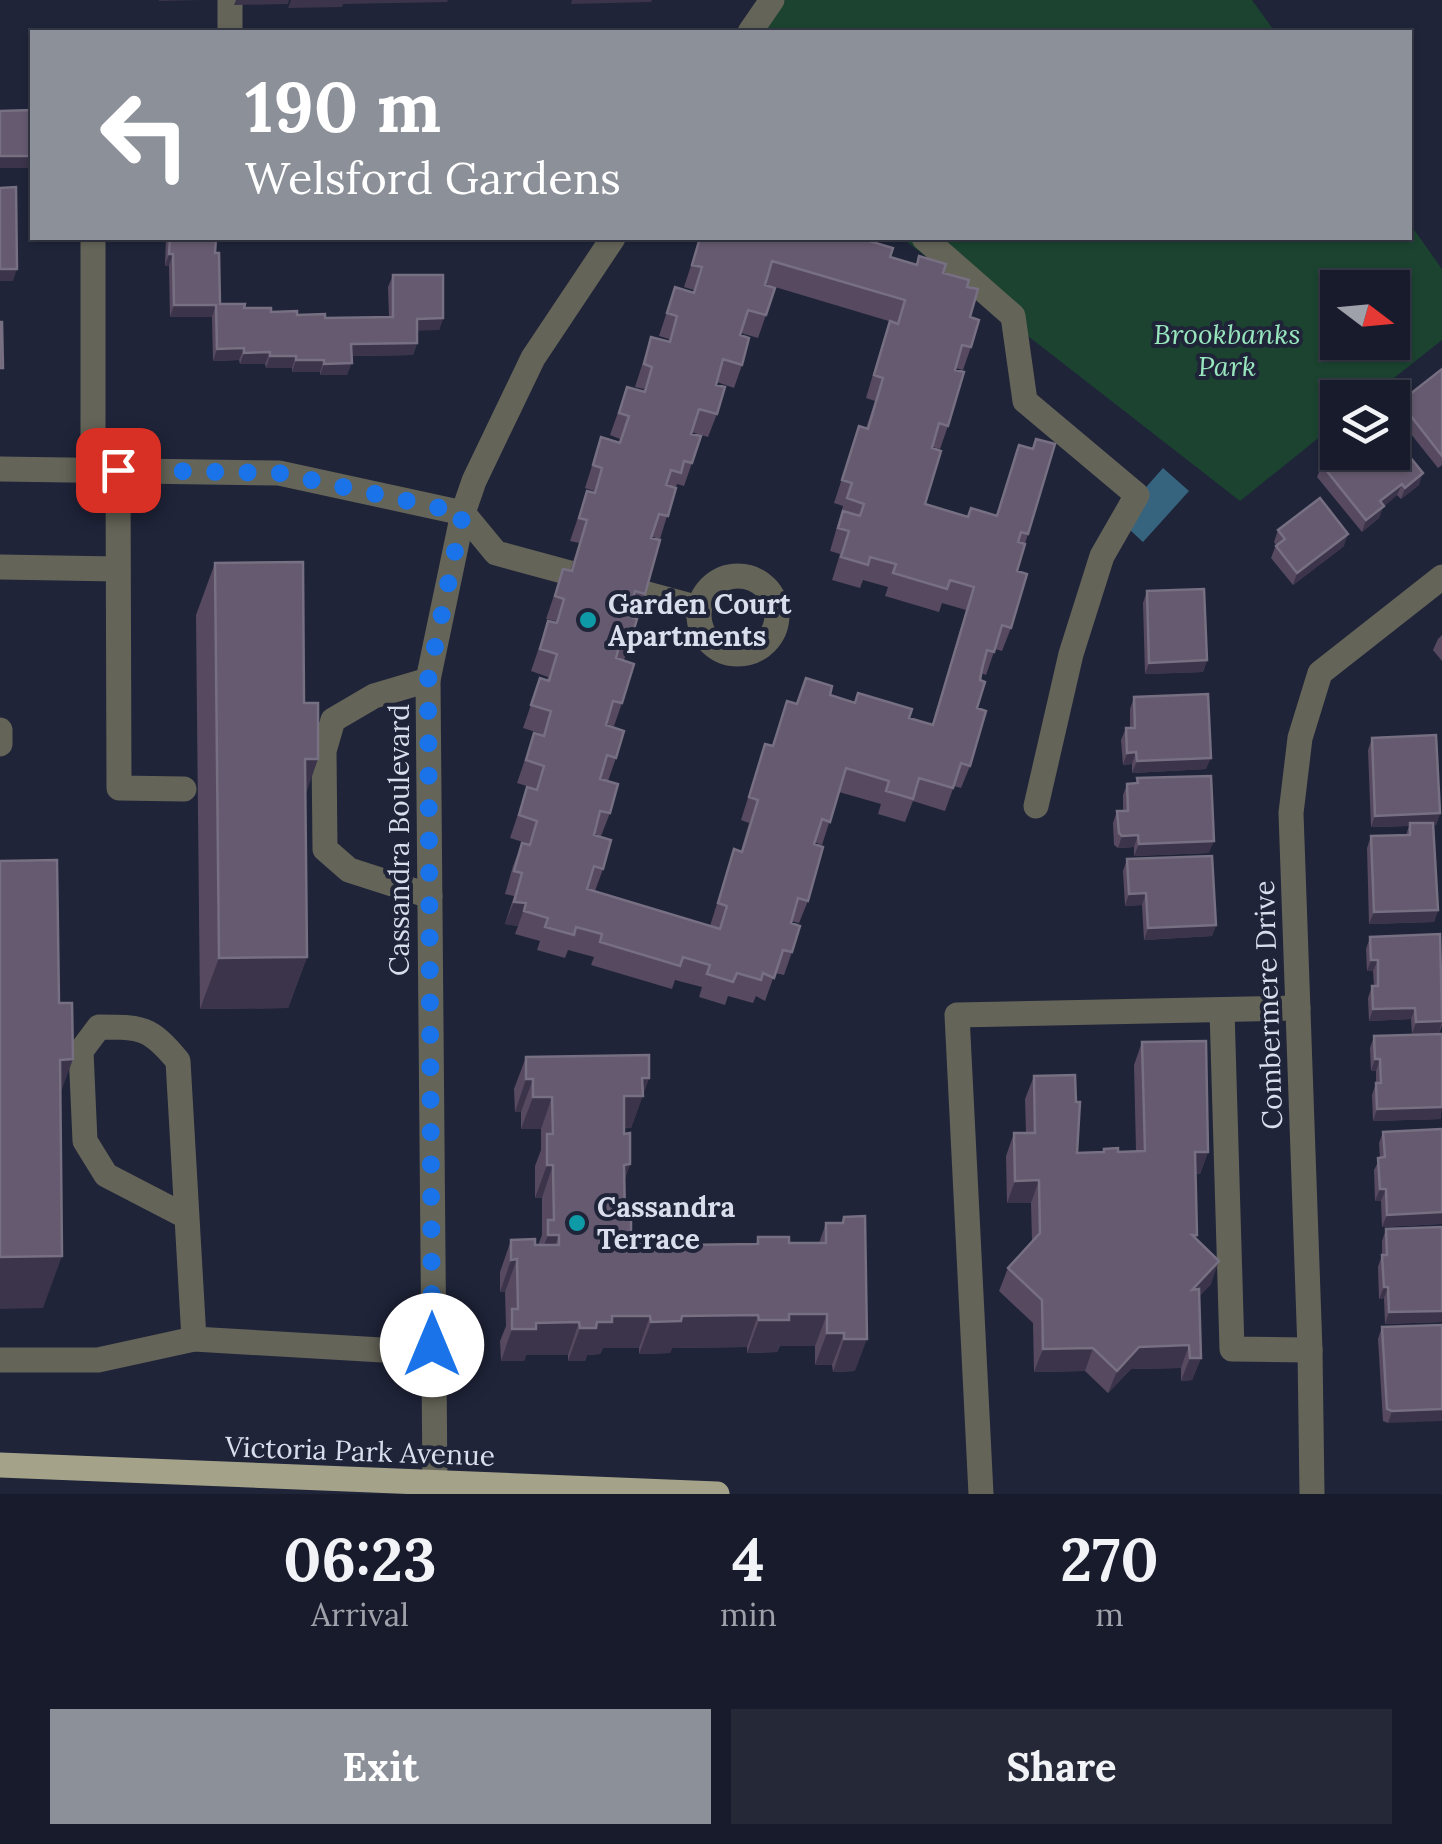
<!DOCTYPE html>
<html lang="en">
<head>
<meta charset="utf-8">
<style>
	:root { --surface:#171b2b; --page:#242837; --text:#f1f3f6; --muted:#9ea1a9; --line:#363947; --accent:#8c9099 }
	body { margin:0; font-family:Lora,serif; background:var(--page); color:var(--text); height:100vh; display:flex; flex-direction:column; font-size:38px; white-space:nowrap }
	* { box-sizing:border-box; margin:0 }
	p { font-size:32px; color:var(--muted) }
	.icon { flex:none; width:55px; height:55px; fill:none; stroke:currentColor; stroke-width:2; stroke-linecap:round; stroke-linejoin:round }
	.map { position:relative; height:1494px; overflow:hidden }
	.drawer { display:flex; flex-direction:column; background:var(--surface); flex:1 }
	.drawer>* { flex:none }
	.banner { position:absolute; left:30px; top:30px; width:1382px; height:210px; border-radius:0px; box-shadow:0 2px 8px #0004,0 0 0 2px var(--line); background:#8c9099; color:#fff; overflow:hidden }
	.needle { width:65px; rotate:106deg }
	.controls { position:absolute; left:1320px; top:270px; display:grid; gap:20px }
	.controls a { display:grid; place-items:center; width:90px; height:90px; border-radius:0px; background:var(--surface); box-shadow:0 2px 8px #0004,0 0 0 2px var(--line); font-size:50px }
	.pin { position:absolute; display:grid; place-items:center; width:85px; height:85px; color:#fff; margin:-42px; border-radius:20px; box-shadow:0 5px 15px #0006 }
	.me { position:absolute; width:110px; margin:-55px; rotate:0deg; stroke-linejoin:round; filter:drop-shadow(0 0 8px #0008) }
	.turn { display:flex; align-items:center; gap:35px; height:210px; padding:0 50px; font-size:45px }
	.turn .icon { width:130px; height:130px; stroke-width:2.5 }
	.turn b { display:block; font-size:70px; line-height:85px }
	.eta { display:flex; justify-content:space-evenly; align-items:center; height:170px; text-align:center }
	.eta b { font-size:60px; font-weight:700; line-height:70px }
	.button { display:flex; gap:20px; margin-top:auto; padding:20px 50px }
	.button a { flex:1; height:115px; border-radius:0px; background:var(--accent); color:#fff; font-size:40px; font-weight:700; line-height:115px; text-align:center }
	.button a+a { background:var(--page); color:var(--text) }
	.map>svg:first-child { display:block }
</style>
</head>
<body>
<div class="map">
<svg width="1442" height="1494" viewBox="0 0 1442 1494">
	<rect width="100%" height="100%" fill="#1f2439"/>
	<g fill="#1b4330" fill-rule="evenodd">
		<polygon points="785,0 1252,0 1275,32 764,32"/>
		<path d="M1410,224L1442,269V340L1370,397L1338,398L1337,423L1240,501L902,238H1410ZM1338,288H1392V342H1338Z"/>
	</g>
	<polygon fill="#36647f" points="1163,468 1189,491 1143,542 1118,519"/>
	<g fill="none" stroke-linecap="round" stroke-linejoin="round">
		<g stroke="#656458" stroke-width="25">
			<polyline points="230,0 230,32"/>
			<polyline points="750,32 772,0"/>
			<polyline points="924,238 1013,316 1025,401 1137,495 1102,556 1071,654 1036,806"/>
			<polyline points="0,469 279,473 463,513"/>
			<polyline points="93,470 93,238"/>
			<polyline points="118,470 119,788 184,789"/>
			<polyline points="463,513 496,553 699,608"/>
			<polyline points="0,567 118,569"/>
			<circle cx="738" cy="615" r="39"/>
			<polyline points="428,680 374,696 333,720 324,751 325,849 349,870 430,896"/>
			<polyline points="0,730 0,744"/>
			<polyline points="1222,1010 1232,1349 1310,1350"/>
			<path d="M187,1217L106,1175L85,1141L81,1051L99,1027C142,1027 150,1027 178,1061L194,1339"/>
			<polyline points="0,1360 98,1360 194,1339 433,1353"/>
			<polyline points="435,1485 428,680 463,513 474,481 533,358 613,238"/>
			<polyline points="981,1494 957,1015 1298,1008"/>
			<polyline points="1312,1494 1310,1350 1291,813 1300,738 1320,673 1442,577"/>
		</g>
		<polyline stroke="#a5a28a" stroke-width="25" points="0,1465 717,1494"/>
	</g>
	<g fill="#574a60" fill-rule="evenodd">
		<polygon points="166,238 216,238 215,253 220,304 325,318 389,317 388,287 393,275 443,318 439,330 417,330 417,343 413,355 351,356 347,375 320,375 320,372 292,372 292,368 266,368 265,364 240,364 239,360 213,361 212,317 170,317 169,266 165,266"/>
		<path d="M700,238L708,240L709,238H859L890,257L943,273L967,287L971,347L963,370L955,368L948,426L940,449L932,447L925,504L968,517L996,515L1019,445L1028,534L1017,571L1011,628L1002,651L995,649L986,675L981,673L970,766L961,788L954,786L945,811L913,801L905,822L878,814L881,804L839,792L822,845L814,842L808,901L799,923L791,921L792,952L784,975L775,973L765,1001L756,996L753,1003L728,996L725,1005L699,997L702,987L675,980L672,989L591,965L594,957L568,950L565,958L537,950L540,941L515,934L518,926L505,924L514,896L505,894L513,866L522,843L529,844L510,838L527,787L536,789L517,783L534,733L542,734L523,728L540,678L547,680L548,677L531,671L548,621L556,623V621L546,619L563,569L570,571L579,543L570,541L587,491L593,493L594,491L585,488L601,437L619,442L620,439L610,435L627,387L643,391L644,389L635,387L651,337L668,342L669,339L659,336L675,287L693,292L694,290L684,287ZM765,284L892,322L890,321L882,344L866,398L875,401L866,428L859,426L834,503L843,506L830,551L840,554L832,580L860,588L863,580L888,587L885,596L939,612L942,603L966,610L932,724L830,695L806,678L796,704L787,701L772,746L765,744L741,820L749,823L741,851L734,849L710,926L595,891L603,869L594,834L601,836L610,813L608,781L616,758L606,724L614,726L622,703L624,660L629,646L628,614L636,617L645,594L652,537L660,539L677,484L684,486L692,463L691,432L708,437L717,414V382L734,388L742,365L741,333L758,338L766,315Z"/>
		<polygon points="1442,369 1442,465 1438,468 1395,414 1400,402"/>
		<polygon points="1322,465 1419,485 1401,499 1397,495 1383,507 1379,518 1362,532 1317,477"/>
		<polygon points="1278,530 1344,546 1293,585 1271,558 1276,545 1274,542"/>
		<polygon points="215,563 307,957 288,1008 200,1009 196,615"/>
		<polygon points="1147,591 1207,660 1203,672 1145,674 1143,603"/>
		<polygon points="1442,635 1442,661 1433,650 1438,639"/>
		<polygon points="1134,697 1206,769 1132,773 1132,764 1123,765 1121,740 1126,728 1130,728 1130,709"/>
		<polygon points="1372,738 1440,813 1436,825 1433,825 1438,910 1434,922 1369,924 1367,848 1371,836 1406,835 1409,826 1371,827 1368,750"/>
		<polygon points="1137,778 1209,853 1134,856 1134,847 1118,848 1114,845 1113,823 1117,811 1123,811 1123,795 1127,784 1136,783"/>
		<polygon points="1127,859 1216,925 1212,936 1144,940 1142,905 1125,906 1123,871"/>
		<polygon points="1370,937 1442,980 1442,1026 1439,1033 1412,1034 1411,1019 1369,1021 1368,998 1372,986 1374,986 1373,971 1367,971 1366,949"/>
		<polygon points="1442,1034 1441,1119 1373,1121 1372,1095 1376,1083 1376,1071 1371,1071 1370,1048 1374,1036"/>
		<polygon points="1142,1042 1208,1152 1200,1174 1195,1174 1197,1235 1196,1239 1211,1284 1199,1296 1201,1358 1192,1380 1181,1381 1181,1368 1131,1369 1108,1393 1085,1371 1034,1372 1033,1323 999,1291 1008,1268 1032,1242 1031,1203 1007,1203 1006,1156 1014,1133 1026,1133 1025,1099 1034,1076 1077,1153 1103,1152 1104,1149 1118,1152 1136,1151 1134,1065"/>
		<polygon points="526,1057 649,1078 631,1128 624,1128 630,1164 624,1181 625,1219 627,1245 648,1244 650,1238 681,1245 756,1244 758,1237 789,1243 819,1243 826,1223 841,1223 844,1217 855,1371 833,1372 832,1365 815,1365 815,1346 780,1346 777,1352 747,1353 747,1347 672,1348 670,1353 639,1354 639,1348 603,1348 600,1354 587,1355 585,1361 568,1361 568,1355 526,1355 524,1361 501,1361 500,1341 506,1326 505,1292 500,1292 500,1272 511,1240 538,1245 542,1235 542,1198 535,1198 535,1166 541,1150 541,1129 521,1129 521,1112 515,1112 514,1089"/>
		<polygon points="1442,1129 1442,1224 1382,1227 1381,1201 1375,1201 1374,1170 1380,1158 1379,1143 1383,1132"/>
		<polygon points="1442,1227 1442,1322 1385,1324 1384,1298 1379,1299 1378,1267 1382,1255 1382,1241 1386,1229"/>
		<polygon points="1442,1325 1388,1423 1383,1421 1378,1339 1382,1327"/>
	</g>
	<g fill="#3b344a">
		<polygon points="159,0 203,0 159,1"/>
		<polygon points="236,0 289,0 288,4 234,5"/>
		<polygon points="291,0 448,0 447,2 343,4 342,7 288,8"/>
		<polygon points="572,0 652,0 651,2 571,4"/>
		<rect x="0" y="156" width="32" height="12"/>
		<polygon points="169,254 173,254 169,266 165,266"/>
		<polygon points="0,269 17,269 13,281 0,281"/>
		<polygon points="174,305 216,305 212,317 170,317"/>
		<polygon points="443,318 439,330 412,331 417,319"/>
		<polygon points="417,343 413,355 347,356 351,344"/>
		<polygon points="244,348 239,360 213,361 217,349"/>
		<polygon points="270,352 265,364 240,364 244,353"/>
		<polygon points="270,356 296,356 292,368 266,368"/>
		<polygon points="296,360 324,360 320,372 292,372"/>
		<polygon points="352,363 347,375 320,375 324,364"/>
		<polygon points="1423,473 1419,485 1401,499 1405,488"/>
		<polygon points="1402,484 1397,495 1383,507 1379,518 1362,532 1366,520 1380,501"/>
		<polygon points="1348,534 1344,546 1293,585 1297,573"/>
		<polygon points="1207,660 1203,672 1145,674 1149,663"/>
		<polygon points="1136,752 1132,764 1123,765 1127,753"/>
		<polygon points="1211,758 1206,769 1132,773 1137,761"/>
		<polygon points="305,759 318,759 300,811"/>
		<polygon points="1440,813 1436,825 1371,827 1375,816"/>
		<polygon points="1138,835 1134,847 1118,848 1122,836"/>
		<polygon points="1214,841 1209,853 1134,856 1139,844"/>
		<polygon points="1146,893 1142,905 1125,906 1129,894"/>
		<polygon points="514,902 526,903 518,926 505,924"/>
		<polygon points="1438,910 1434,922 1369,924 1374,912"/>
		<polygon points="1216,925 1212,936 1144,940 1148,928"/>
		<polygon points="307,957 288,1008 200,1009 219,958"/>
		<polygon points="1371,960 1378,960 1373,971 1367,971"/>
		<polygon points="1415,1008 1411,1019 1369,1021 1373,1009"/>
		<polygon points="1442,1021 1439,1033 1412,1034 1416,1022"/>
		<polygon points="73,1059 54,1111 60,1060"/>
		<polygon points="1375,1059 1380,1059 1376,1071 1371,1071"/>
		<polygon points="642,1078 649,1078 631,1128 612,1129 624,1096"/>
		<polygon points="526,1079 533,1079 521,1112 515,1112"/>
		<polygon points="533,1097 552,1097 541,1129 521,1129"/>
		<polygon points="1442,1107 1441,1119 1373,1121 1377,1109"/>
		<polygon points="1195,1152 1208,1152 1200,1174 1187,1175"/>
		<polygon points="630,1164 619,1197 624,1165"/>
		<polygon points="547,1165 553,1165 542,1198 535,1198"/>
		<polygon points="1039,1180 1031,1203 1007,1203 1015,1181"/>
		<polygon points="1380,1189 1386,1189 1381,1201 1375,1201"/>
		<polygon points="1442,1212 1442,1224 1382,1227 1387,1215"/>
		<polygon points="631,1233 620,1266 619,1234"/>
		<polygon points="548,1235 559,1235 547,1267 536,1267"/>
		<polygon points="62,1256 43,1308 0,1309 0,1257"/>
		<polygon points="517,1259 505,1292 500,1292 511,1260"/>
		<polygon points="1219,1261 1211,1284 1184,1313 1192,1290"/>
		<polygon points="1384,1287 1388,1287 1384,1298 1379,1299"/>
		<polygon points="1442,1311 1442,1322 1385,1324 1389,1312"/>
		<polygon points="789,1314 827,1314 815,1346 780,1346 777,1352 747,1353 759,1320"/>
		<polygon points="758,1315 747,1347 672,1348 670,1353 639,1354 651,1322 682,1316"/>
		<polygon points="612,1316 650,1316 639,1348 603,1348 600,1354 587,1355 585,1361 568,1361 580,1328"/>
		<polygon points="579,1322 568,1355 526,1355 524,1361 501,1361 512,1329 536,1323"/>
		<polygon points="827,1333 844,1333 832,1365 815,1365"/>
		<polygon points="844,1339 867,1339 855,1371 833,1372"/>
		<polygon points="1189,1345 1181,1368 1131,1369 1108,1393 1117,1371 1139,1347"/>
		<polygon points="1093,1348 1085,1371 1034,1372 1043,1349"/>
		<polygon points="1190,1358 1201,1358 1192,1380 1181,1381"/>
		<polygon points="1442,1409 1442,1421 1388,1423 1392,1411"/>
	</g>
	<g fill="#655a6f" stroke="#776f82" stroke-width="2.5" fill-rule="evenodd">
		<polygon points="32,110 32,156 0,156 0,111"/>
		<polygon points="16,187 17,269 0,269 0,188"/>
		<polygon points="170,238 216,238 215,253 219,253 220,304 245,304 244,308 271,308 271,312 297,311 297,315 325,314 325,318 393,317 393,275 443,275 443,318 417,319 417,343 351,344 352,363 324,364 324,360 296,360 296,356 270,356 270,352 244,353 244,348 217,349 216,305 174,305 173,254 169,254"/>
		<path d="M700,238L710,240L711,238H859L893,248L890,257L917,265L919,256L946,264L943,273L969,280L967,287L978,289L970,317L979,320L971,347L962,345L955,370L964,372L948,426L939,423L932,448L941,451L925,504L968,517L971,508L997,516L1019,445L1033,449L1036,439L1055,444L1028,534L1021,532L1018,542L1025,544L1017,571L1027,574L1011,628L1002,625L994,652L987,650L982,669L980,680L985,682L977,708L986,711L970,766L961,763L953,788L919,778L913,799L886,791L889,781L846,768L830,822L822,819L814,844L823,847L808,901L798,898L791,923L800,926L792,952L783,950L774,978L763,973L761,980L737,973L733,982L707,974L710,965L683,957L680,966L600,942L602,934L576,927L574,935L545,927L548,918L524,911L526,903L514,902L522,873L514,871L522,843L530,845L537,821L519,815L527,787L537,790L544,766L526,760L534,733L544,736L551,711L531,705L540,678L549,681L557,654L540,649L548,621L557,623L564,599L555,596L563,569L572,571L587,520L579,518L587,491L595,493L602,468L593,465L601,437L620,443L629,416L619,413L627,387L645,392L652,367L644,364L651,337L670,342L677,316L667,313L675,287L694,293L702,267L692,265ZM772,261L905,300L898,324L890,321L874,375L883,378L868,429L859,426L842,480L852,483L847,498L864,504L860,516L843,511L838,528L849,531L841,557L868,565L870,557L896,564L893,573L947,589L950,580L974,587L933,725L909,718L912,709L858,693L855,703L830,695L832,686L806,678L797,704L787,701L773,746L765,744L749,797L758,800L742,852L734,849L718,903L727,906L720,929L587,889L594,866L603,869L611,840L594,835L600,811L610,813L618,784L600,779L607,755L616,758L624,731L606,725L613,701L622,703L634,664L616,658L620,643L629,646L637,619L628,616L635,591L645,594L660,540L651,538L659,514L668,516L676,488L666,485L671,470L681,473L684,461L692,463L701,436L691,434L699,409L717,414L725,387L716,385L723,359L742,365L749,338L740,335L748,310L766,315L775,288L765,285Z"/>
		<polygon points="0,322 2,322 3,368 0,368"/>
		<polygon points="1442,369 1442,456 1400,402"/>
		<polygon points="1392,435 1423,473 1405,488 1402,484 1380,501 1384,506 1366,520 1322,465 1338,452 1392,452"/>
		<polygon points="1320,498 1348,534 1297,573 1276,546 1285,539 1278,530"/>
		<polygon points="303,562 304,703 318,703 318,759 305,759 307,957 219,958 215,563"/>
		<polygon points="1204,589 1207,660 1149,663 1147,591"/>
		<polygon points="1208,694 1211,758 1137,761 1136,752 1127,753 1126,728 1135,728 1134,697"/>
		<polygon points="1436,735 1440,813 1375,816 1372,738"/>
		<polygon points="1211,776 1214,841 1139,844 1138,835 1122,836 1119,833 1117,811 1128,811 1127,784 1138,783 1137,778"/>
		<polygon points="1410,823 1433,823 1438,910 1374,912 1371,836 1410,835"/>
		<polygon points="1212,856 1216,925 1148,928 1146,893 1129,894 1127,859"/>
		<polygon points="57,860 59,1003 72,1003 73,1059 60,1060 62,1256 0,1257 0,861"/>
		<polygon points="1440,934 1442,1021 1416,1022 1415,1008 1373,1009 1372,986 1378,986 1378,960 1371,960 1370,937"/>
		<polygon points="1442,1034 1442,1107 1377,1109 1376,1083 1381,1083 1380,1059 1375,1059 1374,1036"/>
		<polygon points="1206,1041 1208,1152 1195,1152 1197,1235 1192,1235 1219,1261 1192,1290 1199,1289 1201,1358 1190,1358 1189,1345 1139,1347 1117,1371 1093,1348 1043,1349 1042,1300 1008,1268 1040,1233 1039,1180 1015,1181 1014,1133 1035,1133 1034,1076 1075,1075 1076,1102 1080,1102 1077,1153 1104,1152 1104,1149 1118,1148 1118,1152 1145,1151 1142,1042"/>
		<polygon points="649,1055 649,1078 642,1078 643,1096 624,1096 624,1134 630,1133 630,1164 624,1165 625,1219 631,1219 631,1233 619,1234 619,1245 650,1244 650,1238 681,1238 681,1245 758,1244 758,1237 789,1237 789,1243 826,1243 826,1223 843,1223 844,1217 865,1216 867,1339 844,1339 844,1333 827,1333 827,1314 789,1314 789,1320 759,1320 758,1315 682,1316 681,1321 651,1322 650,1316 612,1316 612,1322 597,1322 596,1328 580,1328 579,1322 536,1323 536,1329 512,1329 512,1309 518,1309 517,1259 511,1260 511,1240 535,1239 535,1245 559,1245 559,1235 548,1235 548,1220 554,1220 553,1165 547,1165 547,1134 553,1134 552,1097 533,1097 533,1079 526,1079 526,1057"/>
		<polygon points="1442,1129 1442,1212 1387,1215 1386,1189 1380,1189 1378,1158 1385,1157 1383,1132"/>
		<polygon points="1442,1227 1442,1311 1389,1312 1388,1287 1384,1287 1382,1255 1387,1255 1386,1229"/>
		<polygon points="1442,1325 1442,1409 1392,1411 1387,1409 1382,1327"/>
	</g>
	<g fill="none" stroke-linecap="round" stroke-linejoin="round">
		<polyline stroke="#1a73e8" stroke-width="18" stroke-dasharray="0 32.4" points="118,470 279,473 463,513 428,680 432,1345"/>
	</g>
	<g fill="#0f9aa8" stroke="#1f2439" stroke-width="4">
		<circle cx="588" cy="620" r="10"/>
		<circle cx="577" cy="1223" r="10"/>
	</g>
	<g text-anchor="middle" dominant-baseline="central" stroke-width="8" stroke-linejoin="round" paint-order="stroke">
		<g font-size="28" font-style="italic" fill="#98e6bd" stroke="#1f2439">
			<text x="1227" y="334">Brookbanks<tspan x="1227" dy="32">Park</tspan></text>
		</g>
		<g font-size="28" font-weight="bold" fill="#dadeec" stroke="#1f2439" text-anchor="start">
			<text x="608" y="604">Garden Court<tspan x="608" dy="32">Apartments</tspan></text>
			<text x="597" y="1207">Cassandra<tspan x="597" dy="32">Terrace</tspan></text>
		</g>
		<g font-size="28" fill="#dadeec" stroke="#1f2439">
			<text transform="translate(399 840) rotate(-90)">Cassandra Boulevard</text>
			<text transform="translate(1268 1005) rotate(-92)">Combermere Drive</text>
			<text transform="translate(360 1451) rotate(2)">Victoria Park Avenue</text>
		</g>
	</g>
</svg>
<div class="controls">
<a><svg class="needle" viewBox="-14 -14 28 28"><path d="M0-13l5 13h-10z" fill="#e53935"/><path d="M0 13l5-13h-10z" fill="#9ea1a9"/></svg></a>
<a><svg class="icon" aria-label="layers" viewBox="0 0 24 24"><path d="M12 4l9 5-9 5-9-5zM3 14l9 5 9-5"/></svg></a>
</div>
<div class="pin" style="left:118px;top:470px;background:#d93025"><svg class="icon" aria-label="arrive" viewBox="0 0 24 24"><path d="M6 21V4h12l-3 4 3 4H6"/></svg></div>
<svg class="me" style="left:432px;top:1345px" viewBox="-20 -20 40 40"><circle r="19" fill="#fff"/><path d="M0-13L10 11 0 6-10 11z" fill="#1a73e8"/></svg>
<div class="banner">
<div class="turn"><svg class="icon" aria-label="left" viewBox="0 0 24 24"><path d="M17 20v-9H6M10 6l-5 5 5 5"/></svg><div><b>190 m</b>Welsford Gardens</div></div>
</div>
</div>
<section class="drawer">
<div class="eta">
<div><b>06:23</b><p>Arrival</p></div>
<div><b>4</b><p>min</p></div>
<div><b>270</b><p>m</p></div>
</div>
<div class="button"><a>Exit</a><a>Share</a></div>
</section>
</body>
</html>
